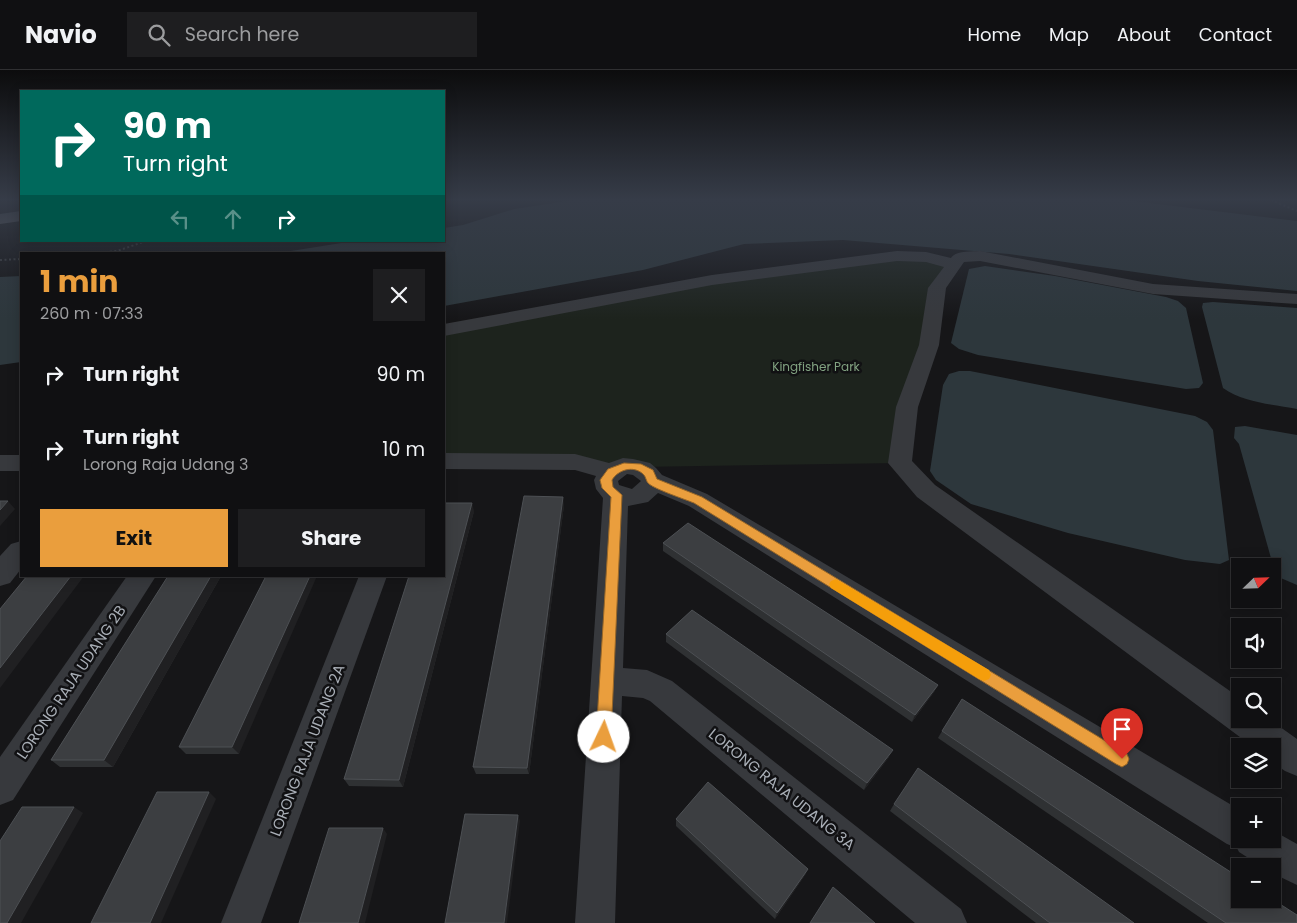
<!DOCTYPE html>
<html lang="en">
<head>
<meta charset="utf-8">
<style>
	:root { --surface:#101012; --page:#1e1e20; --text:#f1f3f6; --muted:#9c9d9f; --line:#303032; --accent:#ea9e3d }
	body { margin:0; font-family:Poppins,sans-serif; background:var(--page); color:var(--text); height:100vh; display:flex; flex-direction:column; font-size:19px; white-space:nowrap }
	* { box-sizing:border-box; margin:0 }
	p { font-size:16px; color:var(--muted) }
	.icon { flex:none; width:28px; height:28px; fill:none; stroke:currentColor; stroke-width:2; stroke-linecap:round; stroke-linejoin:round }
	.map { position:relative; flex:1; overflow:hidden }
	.details { position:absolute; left:20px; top:182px; width:425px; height:325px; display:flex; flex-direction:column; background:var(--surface); border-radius:0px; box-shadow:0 2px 12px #0003,0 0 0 1px var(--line) }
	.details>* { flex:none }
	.guide { position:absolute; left:20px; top:20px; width:425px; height:152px; border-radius:0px; box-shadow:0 2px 12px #0003,0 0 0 1px var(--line); background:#00695c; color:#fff; overflow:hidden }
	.needle { width:32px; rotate:67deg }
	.tools { position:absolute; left:1231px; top:488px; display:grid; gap:10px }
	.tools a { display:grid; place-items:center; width:50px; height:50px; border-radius:0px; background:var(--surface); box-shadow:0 2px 12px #0003,0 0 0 1px var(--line); font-size:25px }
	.pin { position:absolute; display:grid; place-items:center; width:42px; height:42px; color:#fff; margin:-51px -21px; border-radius:50% 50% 50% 0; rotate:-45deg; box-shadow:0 0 5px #0007 }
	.pin .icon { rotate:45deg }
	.me { position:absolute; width:55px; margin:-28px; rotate:3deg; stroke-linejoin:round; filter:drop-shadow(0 0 4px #0008) }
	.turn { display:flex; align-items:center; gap:18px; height:105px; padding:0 20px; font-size:22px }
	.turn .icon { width:65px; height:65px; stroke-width:2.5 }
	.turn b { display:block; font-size:35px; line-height:42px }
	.lanes { display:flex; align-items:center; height:48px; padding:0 20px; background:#0003; justify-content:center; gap:25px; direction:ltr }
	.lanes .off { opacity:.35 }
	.round { display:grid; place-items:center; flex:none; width:52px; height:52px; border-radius:0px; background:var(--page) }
	.summary { display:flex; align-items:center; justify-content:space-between; height:85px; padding:0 20px }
	h1 { font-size:30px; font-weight:700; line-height:38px; color:var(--accent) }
	.cta { display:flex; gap:10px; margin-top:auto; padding:10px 20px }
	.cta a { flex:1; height:58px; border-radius:0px; background:var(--accent); color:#111; font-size:20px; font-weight:700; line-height:58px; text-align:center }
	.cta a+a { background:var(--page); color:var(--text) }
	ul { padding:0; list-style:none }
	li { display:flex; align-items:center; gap:15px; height:75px; padding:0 20px }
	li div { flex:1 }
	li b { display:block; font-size:19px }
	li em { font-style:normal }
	header { display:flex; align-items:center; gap:30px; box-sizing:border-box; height:70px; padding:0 25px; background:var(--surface); border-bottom:1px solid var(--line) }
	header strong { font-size:24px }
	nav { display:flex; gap:28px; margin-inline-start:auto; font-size:18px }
	.search { width:350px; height:45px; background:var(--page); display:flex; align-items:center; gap:12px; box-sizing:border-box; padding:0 18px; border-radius:0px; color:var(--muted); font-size:19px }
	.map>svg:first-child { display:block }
</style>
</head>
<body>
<header>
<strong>Navio</strong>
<div class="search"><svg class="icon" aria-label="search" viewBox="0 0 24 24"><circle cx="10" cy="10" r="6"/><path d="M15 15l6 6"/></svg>Search here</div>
<nav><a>Home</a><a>Map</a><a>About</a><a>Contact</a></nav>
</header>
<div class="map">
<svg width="1297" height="853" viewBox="0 0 1297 853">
	<rect width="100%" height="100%" fill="#161618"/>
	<polygon fill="#1d231d" points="897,186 954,194 937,218 900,393 637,397 575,392 444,391 444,260 599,231"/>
	<g fill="#2d373c">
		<polygon points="574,130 1125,130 1297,151 1297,221 1198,211 1009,184 843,170 744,174 643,200 444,236 444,184 272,184 354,171 444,171 444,158 463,155 514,139"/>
		<polygon points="985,196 1055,206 1166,227 1178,231 1186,238 1203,313 1199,318 1186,319 978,285 959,279 951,273 969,199"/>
		<polygon points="21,206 21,292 0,295 0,207"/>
		<path d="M1213,232L1297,238V339C1272,334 1244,333 1223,318L1202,237L1203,233Z"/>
		<polygon points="959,301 970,301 1195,346 1207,352 1213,360 1229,490 1220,494 1185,490 1068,463 971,434 936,410 930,401 943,315 949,304"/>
		<polygon points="1245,356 1297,365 1297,515 1276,506 1239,374 1234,368 1235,357"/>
	</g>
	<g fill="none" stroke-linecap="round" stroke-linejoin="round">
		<g stroke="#3e4044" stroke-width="2" stroke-dasharray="2 2.5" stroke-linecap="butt">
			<polyline points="1271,130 1297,141"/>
			<polyline points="92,184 117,181 146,171"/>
			<polyline points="0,190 21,189"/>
		</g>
		<g fill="#37393d" fill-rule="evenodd">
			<path d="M897,181L926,182L951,188C956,180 971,182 980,181L1153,214L1297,224V234L1153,224L980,191L964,192L946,218L939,275L918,337L912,391L935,415L1240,628V649H1269L1297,669V706L1285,701L1272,692V676H1252L917,427L888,393L896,337L919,275L928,218L944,197L926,192L897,191L712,215L444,266V254L712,205Z"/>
			<path d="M444,383L575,384L609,393L623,388L633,389L650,393L656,398L662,405L707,424L1240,740V769H1272V760L1297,774V815L1272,803V796H1261L1239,782L1237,778L1227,774L689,436L658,423L648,432L628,436L623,598L647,600L672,611L961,839L967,853H915L650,631L643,628L622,626L615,853H575L603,428L596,419L594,410L596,406L575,400L444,399ZM627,404L633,405L641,411L632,419L619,415L618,411Z"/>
			<rect x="0" y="385" width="21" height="16"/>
			<polygon points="21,471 21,499 10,513 0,516 0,486 11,474"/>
			<polygon points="127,506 156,506 13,730 0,735 0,687"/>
			<polygon points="359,506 387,506 261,853 221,853"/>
		</g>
		<polygon fill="#5c5e65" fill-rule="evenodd" points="21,141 21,151 0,154 0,144"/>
	</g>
	<g fill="#2f3133">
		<polygon points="564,435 529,704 476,704 473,697"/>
		<polygon points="474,441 403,717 349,716 344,709"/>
		<polygon points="663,473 938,615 934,622 912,652 663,481"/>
		<polygon points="168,506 221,506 113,697 60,697 51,690"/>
		<polygon points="266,506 239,684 186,684 179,677"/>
		<polygon points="666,564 889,687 864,720 666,572"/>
		<polygon points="942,661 1297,853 1208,853 938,668"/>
		<polygon points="894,734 1134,853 1036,853 890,741"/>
		<polygon points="676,749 808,799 805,805 775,849 676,756"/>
	</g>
	<g fill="#202022">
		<polygon points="563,427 564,435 529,704 527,698"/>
		<polygon points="8,431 15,439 0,456 0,440"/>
		<polygon points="472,433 474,441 403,717 399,710"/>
		<polygon points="71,506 84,506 0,618 0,598"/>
		<polygon points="211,506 221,506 113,697 104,690"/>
		<polygon points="310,506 317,506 239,684 232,677"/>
		<polygon points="938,615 934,622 912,652 915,645"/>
		<polygon points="893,680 889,687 864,720 867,713"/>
		<polygon points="209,722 216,729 161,853 150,853"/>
		<polygon points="74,737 83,743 21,853 7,853"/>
		<polygon points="518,745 520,751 507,853 504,853"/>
		<polygon points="383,758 387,764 365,853 358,853"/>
		<polygon points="808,799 805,805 775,849 777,843"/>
	</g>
	<g fill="#3c3e41" stroke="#4d5054">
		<polygon points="524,426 563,427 527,698 473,697"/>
		<polygon points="0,431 8,431 0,440"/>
		<polygon points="444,433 472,433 399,710 344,709 409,506 444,506"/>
		<polygon points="688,453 938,615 915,645 663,473"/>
		<polygon points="27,506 71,506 0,598 0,539"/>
		<polygon points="168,506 211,506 104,690 51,690"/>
		<polygon points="266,506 310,506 232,677 179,677"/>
		<polygon points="692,540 893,680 867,713 666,564"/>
		<polygon points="962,629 1240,808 1240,829 1272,829 1297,845 1297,853 1226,853 942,661"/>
		<polygon points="918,698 1134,853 1050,853 894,734"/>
		<polygon points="708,712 808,799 777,843 676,749"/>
		<polygon points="157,722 209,722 150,853 91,853"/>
		<polygon points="22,737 74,737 7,853 0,853 0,771"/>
		<polygon points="465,744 518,745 504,853 445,853"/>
		<polygon points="329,758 383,758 358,853 299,853"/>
		<polygon points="833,817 875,853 810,853"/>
	</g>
	<linearGradient id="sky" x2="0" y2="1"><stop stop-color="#0c0c0d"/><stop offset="0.52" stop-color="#363c48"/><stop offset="1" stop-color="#363c48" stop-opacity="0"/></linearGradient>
	<rect width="1297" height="249" fill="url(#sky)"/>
	<path fill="#ea9e3d" stroke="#986728" d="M624,393L641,394L653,400L657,409L702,427L1127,684L1129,689L1127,694L1122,697L1116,694L694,433C684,429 657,420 649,414C646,412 646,406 643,404C633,395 618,400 612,410L613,417L622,425L611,667L609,672L604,674L598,672L596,667L611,427L602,418L600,410L608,399Z"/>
	<polygon fill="#f59e0b" points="836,509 989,600 991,605 989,609 984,611 979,609 831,518 829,514 831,511"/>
	<g text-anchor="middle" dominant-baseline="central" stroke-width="5" stroke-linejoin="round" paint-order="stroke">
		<g font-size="12" fill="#82a281" stroke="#111113">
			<text x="816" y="296">Kingfisher Park</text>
		</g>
		<g font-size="15" fill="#a9afb7" stroke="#111113">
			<text transform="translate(71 612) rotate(-56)">LORONG RAJA UDANG 2B</text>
			<text transform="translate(307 680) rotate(-69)">LORONG RAJA UDANG 2A</text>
			<text transform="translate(782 719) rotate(39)">LORONG RAJA UDANG 3A</text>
		</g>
	</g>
</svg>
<div class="tools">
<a><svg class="needle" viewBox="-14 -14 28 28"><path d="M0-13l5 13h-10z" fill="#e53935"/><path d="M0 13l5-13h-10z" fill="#9c9d9f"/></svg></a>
<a><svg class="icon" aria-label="sound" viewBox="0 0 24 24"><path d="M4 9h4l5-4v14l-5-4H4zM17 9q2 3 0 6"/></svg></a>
<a><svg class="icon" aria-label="search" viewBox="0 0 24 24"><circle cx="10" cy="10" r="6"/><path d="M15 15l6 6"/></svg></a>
<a><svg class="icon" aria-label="layers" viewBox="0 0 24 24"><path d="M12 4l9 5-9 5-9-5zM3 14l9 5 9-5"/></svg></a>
<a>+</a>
<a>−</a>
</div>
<div class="pin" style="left:1122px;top:689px;background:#d93025"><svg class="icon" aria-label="arrive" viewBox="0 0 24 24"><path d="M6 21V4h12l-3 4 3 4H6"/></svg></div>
<svg class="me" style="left:604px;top:667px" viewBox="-20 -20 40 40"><circle r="19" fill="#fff"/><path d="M0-13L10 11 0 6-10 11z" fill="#ea9e3d"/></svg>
<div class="guide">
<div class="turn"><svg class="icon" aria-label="right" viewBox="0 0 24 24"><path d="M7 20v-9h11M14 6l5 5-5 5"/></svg><div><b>90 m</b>Turn right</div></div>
<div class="lanes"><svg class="icon off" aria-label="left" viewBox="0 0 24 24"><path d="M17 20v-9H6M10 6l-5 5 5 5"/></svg><svg class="icon off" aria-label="ahead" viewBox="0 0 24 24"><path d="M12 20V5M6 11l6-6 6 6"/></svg><svg class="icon" aria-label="right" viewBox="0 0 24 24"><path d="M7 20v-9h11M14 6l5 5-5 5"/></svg></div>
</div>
<section class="details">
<div class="summary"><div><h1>1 min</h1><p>260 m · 07:33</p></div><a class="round"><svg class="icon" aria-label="close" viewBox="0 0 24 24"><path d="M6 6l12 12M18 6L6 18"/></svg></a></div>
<ul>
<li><svg class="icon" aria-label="right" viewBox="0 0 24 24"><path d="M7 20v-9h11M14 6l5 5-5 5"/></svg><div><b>Turn right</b></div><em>90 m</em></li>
<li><svg class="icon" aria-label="right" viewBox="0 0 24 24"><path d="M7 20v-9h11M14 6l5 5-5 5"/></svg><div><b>Turn right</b><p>Lorong Raja Udang 3</p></div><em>10 m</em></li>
</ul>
<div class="cta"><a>Exit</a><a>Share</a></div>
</section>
</div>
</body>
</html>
